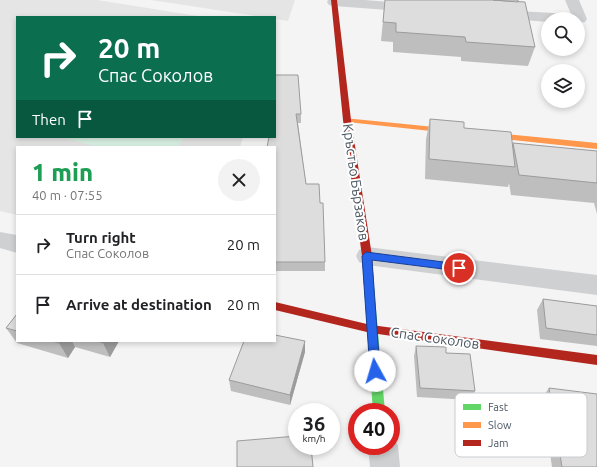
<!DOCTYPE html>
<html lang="en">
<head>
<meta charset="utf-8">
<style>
	:root { --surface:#fff; --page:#f2f2f2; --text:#202124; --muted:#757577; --line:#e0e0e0 }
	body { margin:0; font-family:Ubuntu,sans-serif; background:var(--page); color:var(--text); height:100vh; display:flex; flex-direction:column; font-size:15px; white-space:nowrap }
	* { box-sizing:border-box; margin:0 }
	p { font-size:13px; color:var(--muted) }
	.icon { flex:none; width:22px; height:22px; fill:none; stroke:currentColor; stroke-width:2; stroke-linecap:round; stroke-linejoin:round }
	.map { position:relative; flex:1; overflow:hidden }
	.details { position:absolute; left:16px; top:146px; width:260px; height:196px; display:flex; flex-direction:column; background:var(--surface); border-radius:0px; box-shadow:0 2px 6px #0003 }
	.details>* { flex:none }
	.banner { position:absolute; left:16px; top:16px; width:260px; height:122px; border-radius:0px; box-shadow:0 2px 6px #0003; background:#0b6e4f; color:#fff; overflow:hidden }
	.buttons { position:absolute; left:541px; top:12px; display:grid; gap:8px }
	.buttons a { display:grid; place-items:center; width:44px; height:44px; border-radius:50%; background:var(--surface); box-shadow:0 2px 6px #0003; font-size:20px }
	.speed { position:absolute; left:288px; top:403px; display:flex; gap:8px; font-size:20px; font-weight:700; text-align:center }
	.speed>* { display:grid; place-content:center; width:52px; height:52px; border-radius:50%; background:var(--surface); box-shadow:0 2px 6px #0003; line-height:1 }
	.speed small { font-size:10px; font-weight:400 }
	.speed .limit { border:6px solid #d22; background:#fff; color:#111 }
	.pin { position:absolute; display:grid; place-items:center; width:34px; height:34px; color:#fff; margin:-17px; border:2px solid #fff; border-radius:50%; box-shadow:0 1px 4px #0007 }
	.me { position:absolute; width:44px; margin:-22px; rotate:354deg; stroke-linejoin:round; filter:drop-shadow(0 0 3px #0008) }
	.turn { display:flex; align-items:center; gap:14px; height:84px; padding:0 16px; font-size:18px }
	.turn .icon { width:52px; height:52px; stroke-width:2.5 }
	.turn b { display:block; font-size:28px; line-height:34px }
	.then { display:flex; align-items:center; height:38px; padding:0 16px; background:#0003; gap:8px; font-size:15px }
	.round { display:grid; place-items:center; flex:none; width:42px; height:42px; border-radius:21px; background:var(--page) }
	.head { display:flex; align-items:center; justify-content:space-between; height:68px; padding:0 16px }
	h1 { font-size:24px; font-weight:800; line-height:30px; color:#1e9e55 }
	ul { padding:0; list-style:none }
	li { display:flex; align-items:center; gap:12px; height:60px; padding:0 16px; border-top:1px solid var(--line) }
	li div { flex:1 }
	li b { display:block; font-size:15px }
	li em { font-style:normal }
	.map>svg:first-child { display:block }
</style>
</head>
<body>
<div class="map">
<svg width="597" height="467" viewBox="0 0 597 467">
	<rect width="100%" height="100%" fill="#f4f4f4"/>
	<g fill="#e6e5e6">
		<polygon points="0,0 97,0 204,17 17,17 17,137 243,137 240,147 17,147 17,215 0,211"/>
		<polygon points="151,0 295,0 288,21 275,19 275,17 263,17"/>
	</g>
	<polygon fill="#d9f2e3" points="59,137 185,137 177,147 99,147"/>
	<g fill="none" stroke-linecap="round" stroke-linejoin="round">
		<g fill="#ced0d2" fill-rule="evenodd">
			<polygon points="328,0 365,0 415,4 420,5 422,8 420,11 415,12 334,6 329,5 327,2"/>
			<polygon points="565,0 579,0 587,19 585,22 578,23 578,19 548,19 548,22 499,18 494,17 492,14 494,11 499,10 571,14"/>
			<polygon points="0,232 17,235 17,253 0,248"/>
			<polygon points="367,247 597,275 597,295 367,265 359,262 356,256 359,250"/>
			<polygon points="391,435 393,436 398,446 400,467 370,467 368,446 391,446"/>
		</g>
		<polygon fill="#63d668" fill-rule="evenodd" points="369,282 372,283 374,286 385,412 373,412 364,286 366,283"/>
		<polygon fill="#ff974d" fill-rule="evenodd" points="344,118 597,143 597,149 347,122 343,120"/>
		<g fill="#b3261e" fill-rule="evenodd">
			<polygon points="331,0 337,0 351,120 372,256 374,286 372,289 369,290 366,289 364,286 362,256 343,120"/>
			<polygon points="275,302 371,325 597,355 597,365 371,333 275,310"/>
		</g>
	</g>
	<g fill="#bebebf">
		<polygon points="385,0 535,47 528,66 461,61 461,57 393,52 393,42 381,41"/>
		<polygon points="275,75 301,114 301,123 298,123 306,184 320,203 325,262 325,271 275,271 275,147 269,137"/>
		<polygon points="430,119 464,128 513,145 513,143 597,151 597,214 594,203 511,195 509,183 508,187 425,179 426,139"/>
		<polygon points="543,299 597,306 597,346 540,339 537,310"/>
		<polygon points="17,314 17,341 119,341 110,357 75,347 68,358 17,343 6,328"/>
		<polygon points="416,346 446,353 475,391 471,400 417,397 414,356"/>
		<polygon points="305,352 290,405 231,391 229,380"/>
		<polygon points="549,388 597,467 552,467 542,398"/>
	</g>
	<g fill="#9b9b9b">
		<polygon points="61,341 72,341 75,347 68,358 59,343"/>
		<polygon points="103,341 119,341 110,357 103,343"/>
		<polygon points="305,341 305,352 290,405 290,395"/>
	</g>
	<g fill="#ddddde" stroke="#9b9b9b">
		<polygon points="385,0 493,0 525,2 535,47 466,42 465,37 396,32 396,23 383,22"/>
		<polygon points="493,0 518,0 518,2"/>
		<polygon points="275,75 298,75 301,114 296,114 306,184 319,184 320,203 323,203 325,262 275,262 275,147 267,147 269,137 275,137"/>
		<polygon points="430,119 464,122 464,128 511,132 515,167 429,159"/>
		<polygon points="513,143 597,151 597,183 519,175"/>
		<polygon points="543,299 597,306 597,335 546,328"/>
		<polygon points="17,314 17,331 6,328"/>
		<polygon points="275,335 305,341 290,395 229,380 244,341 275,341"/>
		<polygon points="52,341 61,341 59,343"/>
		<polygon points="97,341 103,341 103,343"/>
		<polygon points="416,346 446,347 446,353 470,354 475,391 420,388"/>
		<polygon points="549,388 597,394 597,467 562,467"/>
		<polygon points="297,436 297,446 311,446 313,467 237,467 237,441"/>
	</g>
	<polygon fill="#2563eb" stroke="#184099" points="366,252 459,264 462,265 463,268 462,270 459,271 372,260 380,371 379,374 375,376 371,374 370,371 362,256"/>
	<g text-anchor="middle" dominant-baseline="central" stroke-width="4" stroke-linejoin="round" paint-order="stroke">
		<g font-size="14" fill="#4a5661" stroke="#fff">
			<text transform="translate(356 182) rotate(82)">Кръстьо Бързаков</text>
			<text transform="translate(435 338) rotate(8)">Спас Соколов</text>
		</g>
	</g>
	<rect x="455" y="393" width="132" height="64" rx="6" fill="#fff" stroke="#c9ccd0" stroke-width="1"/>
	<rect x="463" y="404" width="18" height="6" fill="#63d668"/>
	<rect x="463" y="422" width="18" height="6" fill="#ff974d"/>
	<rect x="463" y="440" width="18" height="6" fill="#b3261e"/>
	<g font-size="11" fill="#4a5661">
		<text x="488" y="411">Fast</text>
		<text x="488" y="429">Slow</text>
		<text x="488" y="447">Jam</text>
	</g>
</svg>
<div class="buttons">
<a><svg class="icon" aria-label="search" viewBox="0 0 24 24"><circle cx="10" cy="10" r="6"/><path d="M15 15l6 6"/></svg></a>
<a><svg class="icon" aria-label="layers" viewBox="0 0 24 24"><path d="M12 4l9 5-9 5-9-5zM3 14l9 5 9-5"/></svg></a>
</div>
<div class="speed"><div>36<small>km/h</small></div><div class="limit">40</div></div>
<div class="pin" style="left:459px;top:268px;background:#d93025"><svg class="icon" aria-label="arrive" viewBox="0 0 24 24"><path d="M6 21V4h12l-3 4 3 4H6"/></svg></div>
<svg class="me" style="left:375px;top:371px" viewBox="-20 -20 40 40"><circle r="19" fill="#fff"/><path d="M0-13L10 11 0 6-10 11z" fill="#2563eb"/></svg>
<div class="banner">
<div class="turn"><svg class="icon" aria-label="right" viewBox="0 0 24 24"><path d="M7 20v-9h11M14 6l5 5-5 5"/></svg><div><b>20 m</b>Спас Соколов</div></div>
<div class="then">Then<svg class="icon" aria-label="arrive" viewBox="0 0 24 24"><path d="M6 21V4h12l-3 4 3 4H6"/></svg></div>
</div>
<section class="details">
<div class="head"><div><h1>1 min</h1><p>40 m · 07:55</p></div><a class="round"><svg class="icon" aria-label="close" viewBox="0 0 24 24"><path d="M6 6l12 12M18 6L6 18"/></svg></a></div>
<ul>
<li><svg class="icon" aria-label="right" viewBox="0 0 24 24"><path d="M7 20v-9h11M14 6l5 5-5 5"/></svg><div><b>Turn right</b><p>Спас Соколов</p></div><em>20 m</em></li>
<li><svg class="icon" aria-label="arrive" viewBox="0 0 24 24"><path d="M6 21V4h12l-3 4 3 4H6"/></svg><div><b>Arrive at destination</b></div><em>20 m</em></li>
</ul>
</section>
</div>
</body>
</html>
